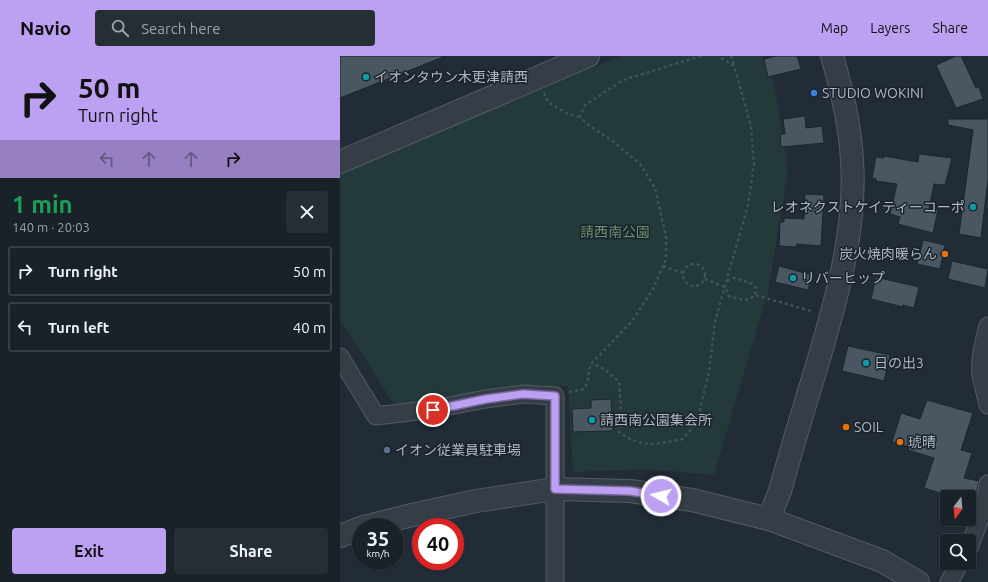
<!DOCTYPE html>
<html lang="en">
<head>
<meta charset="utf-8">
<style>
	:root { --surface:#192129; --page:#262e35; --text:#f1f3f6; --muted:#9fa3a8; --line:#373e46; --accent:#bca0f2 }
	body { margin:0; font-family:Ubuntu,"Noto Sans JP",sans-serif; background:var(--page); color:var(--text); height:100vh; display:flex; flex-direction:column; font-size:15px; white-space:nowrap }
	* { box-sizing:border-box; margin:0 }
	p { font-size:13px; color:var(--muted) }
	.icon { flex:none; width:22px; height:22px; fill:none; stroke:currentColor; stroke-width:2; stroke-linecap:round; stroke-linejoin:round }
	.map { position:relative; flex:1; overflow:hidden }
	.panel { display:flex; flex-direction:column; background:var(--surface); width:340px }
	.panel>* { flex:none }
	.top-card { background:#bca0f2; color:#111; overflow:hidden }
	.needle { width:26px; rotate:196deg }
	.controls { position:absolute; left:600px; top:434px; display:grid; gap:8px }
	.controls a { display:grid; place-items:center; width:36px; height:36px; border-radius:4px; background:var(--surface); box-shadow:0 1px 3px #0004,0 0 0 1px var(--line); font-size:20px }
	.speed { position:absolute; left:12px; top:462px; display:flex; gap:8px; font-size:20px; font-weight:700; text-align:center }
	.speed>* { display:grid; place-content:center; width:52px; height:52px; border-radius:50%; background:var(--surface); box-shadow:0 1px 3px #0004,0 0 0 1px var(--line); line-height:1 }
	.speed small { font-size:10px; font-weight:400 }
	.speed .limit { border:6px solid #d22; background:#fff; color:#111 }
	.pin { position:absolute; display:grid; place-items:center; width:34px; height:34px; color:#fff; margin:-17px; border:2px solid #fff; border-radius:50%; box-shadow:0 1px 4px #0007 }
	.me { position:absolute; width:44px; margin:-22px; rotate:278deg; stroke-linejoin:round; filter:drop-shadow(0 0 3px #0008) }
	.turn { display:flex; align-items:center; gap:14px; height:84px; padding:0 12px; font-size:18px }
	.turn .icon { width:52px; height:52px; stroke-width:2.5 }
	.turn b { display:block; font-size:28px; line-height:34px }
	.lanes { display:flex; align-items:center; height:38px; padding:0 12px; background:#0003; justify-content:center; gap:20px; direction:ltr }
	.lanes .off { opacity:.35 }
	.round { display:grid; place-items:center; flex:none; width:42px; height:42px; border-radius:4px; background:var(--page) }
	.head { display:flex; align-items:center; justify-content:space-between; height:68px; padding:0 12px }
	h1 { font-size:24px; font-weight:600; line-height:30px; color:#1e9e55 }
	.primary-button { display:flex; gap:8px; margin-top:auto; padding:8px 12px }
	.primary-button a { flex:1; height:46px; border-radius:4px; background:var(--accent); color:#111; font-size:16px; font-weight:600; line-height:46px; text-align:center }
	.primary-button a+a { background:var(--page); color:var(--text) }
	ul { padding:0; list-style:none }
	li { display:flex; align-items:center; gap:12px; height:50px; margin:0 8px 6px; padding:0 4px; border:2px solid var(--line); border-radius:4px }
	li div { flex:1 }
	li b { display:block; font-size:15px }
	li em { font-style:normal }
	header { display:flex; align-items:center; gap:24px; box-sizing:border-box; height:56px; padding:0 20px; background:var(--accent); color:#111 }
	header strong { font-size:19px }
	nav { display:flex; gap:22px; margin-inline-start:auto; font-size:14px }
	.search { width:280px; height:36px; background:var(--page); display:flex; align-items:center; gap:10px; box-sizing:border-box; padding:0 14px; border-radius:4px; color:var(--muted); font-size:15px }
	main { display:flex; flex:1; min-height:0 }
	.map>svg:first-child { display:block }
</style>
</head>
<body>
<header>
<strong>Navio</strong>
<div class="search"><svg class="icon" aria-label="search" viewBox="0 0 24 24"><circle cx="10" cy="10" r="6"/><path d="M15 15l6 6"/></svg>Search here</div>
<nav><a>Map</a><a>Layers</a><a>Share</a></nav>
</header>
<main>
<section class="panel">
<div class="top-card">
<div class="turn"><svg class="icon" aria-label="right" viewBox="0 0 24 24"><path d="M7 20v-9h11M14 6l5 5-5 5"/></svg><div><b>50 m</b>Turn right</div></div>
<div class="lanes"><svg class="icon off" aria-label="left" viewBox="0 0 24 24"><path d="M17 20v-9H6M10 6l-5 5 5 5"/></svg><svg class="icon off" aria-label="ahead" viewBox="0 0 24 24"><path d="M12 20V5M6 11l6-6 6 6"/></svg><svg class="icon off" aria-label="ahead" viewBox="0 0 24 24"><path d="M12 20V5M6 11l6-6 6 6"/></svg><svg class="icon" aria-label="right" viewBox="0 0 24 24"><path d="M7 20v-9h11M14 6l5 5-5 5"/></svg></div>
</div>
<div class="head"><div><h1>1 min</h1><p>140 m · 20:03</p></div><a class="round"><svg class="icon" aria-label="close" viewBox="0 0 24 24"><path d="M6 6l12 12M18 6L6 18"/></svg></a></div>
<ul>
<li><svg class="icon" aria-label="right" viewBox="0 0 24 24"><path d="M7 20v-9h11M14 6l5 5-5 5"/></svg><div><b>Turn right</b></div><em>50 m</em></li>
<li><svg class="icon" aria-label="left" viewBox="0 0 24 24"><path d="M17 20v-9H6M10 6l-5 5 5 5"/></svg><div><b>Turn left</b></div><em>40 m</em></li>
</ul>
<div class="primary-button"><a>Exit</a><a>Share</a></div>
</section>
<div class="map">
<svg width="648" height="526" viewBox="0 0 648 526">
	<rect width="100%" height="100%" fill="#212c37"/>
	<polygon fill="#243939" points="281,0 422,0 434,28 448,114 428,236 374,419 308,413 233,416 228,330 143,339 57,353 0,263 0,116"/>
	<g fill="#495762" stroke="#1c252e">
		<polygon points="0,0 103,0 103,1 0,42"/>
		<polygon points="436,0 457,0 461,13 428,21 424,3"/>
		<polygon points="616,0 621,0 636,32 639,31 643,43 616,52 596,9"/>
		<polygon points="465,60 466,72 482,70 484,87 441,91 440,78 445,78 443,63"/>
		<polygon points="608,63 648,63 648,124 641,182 619,178 633,74 608,69"/>
		<polygon points="579,98 612,102 605,129 594,128 589,152 598,154 593,177 558,168 560,161 550,158 557,128 536,125 536,123 532,122 536,101 544,102 544,100 578,106"/>
		<polygon points="465,138 484,139 481,190 457,188 456,191 439,190 440,166 444,166 444,162 464,163"/>
		<polygon points="583,184 605,189 600,213 577,208"/>
		<polygon points="612,205 648,213 645,232 608,223"/>
		<polygon points="439,210 472,219 468,234 435,226"/>
		<polygon points="536,221 579,231 574,252 563,249 563,251 531,243"/>
		<polygon points="508,290 550,299 544,325 502,315"/>
		<polygon points="271,343 273,375 233,376 232,353 251,352 251,344"/>
		<polygon points="587,344 633,357 621,394 632,397 624,422 639,425 634,448 629,446 629,441 613,441 584,432 594,402 568,394 569,391 552,386 561,357 580,363"/>
	</g>
	<g fill="none" stroke-linecap="round" stroke-linejoin="round">
		<g stroke="#525c65" stroke-width="19">
			<g id="minor">
				<path d="M648,270C644,286 639,303 641,320C643,330 646,339 648,349"/>
				<polyline points="0,301 36,360 93,353 146,343 183,338 215,340 215,526"/>
				<polyline points="629,492 644,452 648,428"/>
				<polyline points="609,526 620,507"/>
			</g>
		</g>
		<g stroke="#525c65" stroke-width="24">
			<g id="tertiary">
				<polyline points="0,106 248,0"/>
				<path d="M429,463L440,435C451,395 463,355 475,316C495,249 517,174 512,104C510,69 502,34 492,0"/>
				<polyline points="24,471 72,459 136,445 215,433 290,435 352,444 429,463 542,505 578,526"/>
				<polyline points="0,480 21,472"/>
			</g>
		</g>
		<g stroke="#415455" stroke-width="2.5" stroke-dasharray="3 3" stroke-linecap="butt">
			<path d="M361,0L283,24L245,49L240,61L247,68L274,86L300,108L315,132L326,181V203L313,233L292,265L252,307L266,314L279,326L281,349L279,376C302,393 317,388 343,383L357,366L369,316L375,265L408,149L414,108L411,70L394,10L378,0"/>
			<polyline points="391,0 394,9"/>
			<polyline points="204,37 208,46 228,58 240,61"/>
			<circle cx="354" cy="219" r="11"/>
			<polyline points="323,210 343,217"/>
			<path d="M365,223L385,231L389,240C400,243 406,247 415,239L471,255"/>
			<polyline points="387,225 395,222 413,228 416,232 415,239"/>
			<path d="M229,336L244,333C250,324 247,315 252,307"/>
		</g>
		<use href="#minor" stroke="#353e47" stroke-width="17"/>
		<use href="#tertiary" stroke="#353e47" stroke-width="22"/>
	</g>
	<g fill="none" stroke-linecap="round" stroke-linejoin="round">
		<g stroke="#7a689d" stroke-width="10">
			<polyline id="route" points="93,354 146,343 183,338 215,340 215,433 290,435 321,440"/>
		</g>
		<use href="#route" stroke="#bca0f2" stroke-width="7"/>
	</g>
	<g fill="#0f9aa8" stroke="#1a232c" stroke-width="1.5">
		<circle cx="26" cy="21" r="4"/>
		<circle cx="633" cy="151" r="4"/>
		<circle cx="453" cy="222" r="4"/>
		<circle cx="526" cy="307" r="4"/>
		<circle cx="252" cy="364" r="4"/>
	</g>
	<circle fill="#3f7fe0" stroke="#1a232c" stroke-width="1.5" cx="474" cy="37" r="4"/>
	<g fill="#e8710a" stroke="#1a232c" stroke-width="1.5">
		<circle cx="605" cy="198" r="4"/>
		<circle cx="506" cy="371" r="4"/>
		<circle cx="560" cy="386" r="4"/>
	</g>
	<circle fill="#5c6f8a" stroke="#1a232c" stroke-width="1.5" cx="47" cy="394" r="4"/>
	<g text-anchor="middle" dominant-baseline="central" stroke-width="3" stroke-linejoin="round" paint-order="stroke">
		<g font-size="14" fill="#afb9c4" stroke="#1a232c" text-anchor="start">
			<text x="34" y="21">イオンタウン木更津請西</text>
			<text x="482" y="37">STUDIO WOKINI</text>
			<text x="625" y="151" text-anchor="end">レオネクストケイティーコーポ</text>
			<text x="597" y="198" text-anchor="end">炭火焼肉暖らん</text>
			<text x="461" y="222">リバーヒップ</text>
			<text x="534" y="307">日の出3</text>
			<text x="260" y="364">請西南公園集会所</text>
			<text x="514" y="371">SOIL</text>
			<text x="568" y="386">琥晴</text>
			<text x="55" y="394">イオン従業員駐車場</text>
		</g>
		<g font-size="14" fill="#68936e" stroke="#1a232c">
			<text x="275" y="176">請西南公園</text>
		</g>
	</g>
</svg>
<div class="controls">
<a><svg class="needle" viewBox="-14 -14 28 28"><path d="M0-13l5 13h-10z" fill="#e53935"/><path d="M0 13l5-13h-10z" fill="#9fa3a8"/></svg></a>
<a><svg class="icon" aria-label="search" viewBox="0 0 24 24"><circle cx="10" cy="10" r="6"/><path d="M15 15l6 6"/></svg></a>
</div>
<div class="speed"><div>35<small>km/h</small></div><div class="limit">40</div></div>
<div class="pin" style="left:93px;top:354px;background:#d93025"><svg class="icon" aria-label="arrive" viewBox="0 0 24 24"><path d="M6 21V4h12l-3 4 3 4H6"/></svg></div>
<svg class="me" style="left:321px;top:440px" viewBox="-20 -20 40 40"><circle r="17" fill="#bca0f2" stroke="#fff" stroke-width="3"/><path d="M0-11L8 9 0 5-8 9z" fill="#fff"/></svg>
</div>
</main>
</body>
</html>
